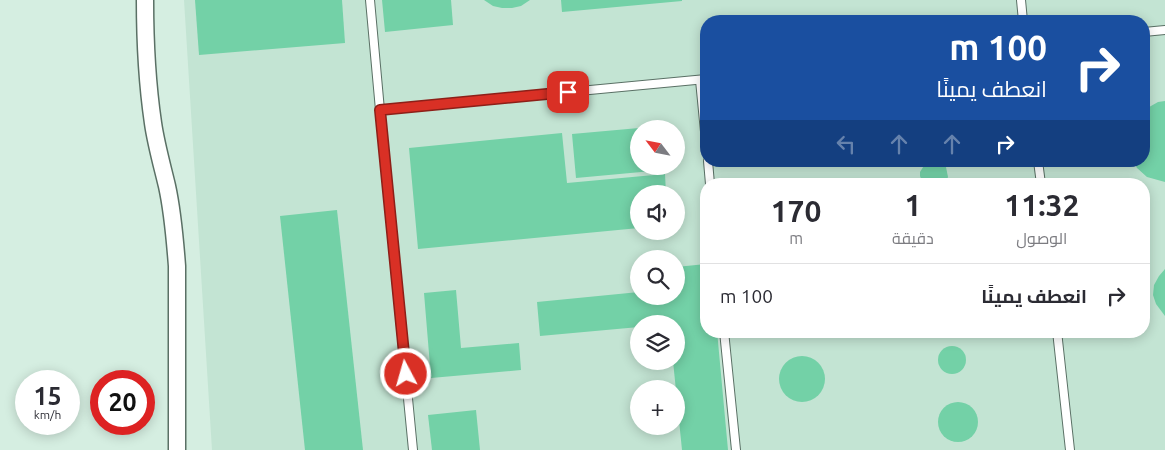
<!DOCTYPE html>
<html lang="ar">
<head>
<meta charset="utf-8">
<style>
	:root { --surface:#fff; --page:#f7f7f7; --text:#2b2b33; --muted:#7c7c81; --line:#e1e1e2 }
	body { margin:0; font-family:Ubuntu,Cairo,sans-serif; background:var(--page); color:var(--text); direction:rtl; height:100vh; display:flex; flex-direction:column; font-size:19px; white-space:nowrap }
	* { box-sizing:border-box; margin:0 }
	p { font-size:16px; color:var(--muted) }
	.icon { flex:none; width:28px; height:28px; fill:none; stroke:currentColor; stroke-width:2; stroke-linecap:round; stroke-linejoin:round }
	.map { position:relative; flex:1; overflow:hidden; direction:ltr }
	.panel { position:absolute; left:700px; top:178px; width:450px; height:160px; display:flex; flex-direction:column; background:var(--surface); border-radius:20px; box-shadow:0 2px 12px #0003; direction:rtl }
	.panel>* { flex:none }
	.hud { position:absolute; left:700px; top:15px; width:450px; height:152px; border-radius:20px; box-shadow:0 2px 12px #0003; direction:rtl; background:#1a4fa0; color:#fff; overflow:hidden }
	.needle { width:32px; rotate:302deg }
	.controls { position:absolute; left:630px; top:120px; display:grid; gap:10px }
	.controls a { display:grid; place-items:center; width:55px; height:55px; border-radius:50%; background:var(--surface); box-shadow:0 2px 12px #0003; font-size:25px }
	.speed { position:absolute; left:15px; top:370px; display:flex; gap:10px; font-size:25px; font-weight:700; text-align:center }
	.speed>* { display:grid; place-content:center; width:65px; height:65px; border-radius:50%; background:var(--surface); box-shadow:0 2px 12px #0003; line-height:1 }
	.speed small { font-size:12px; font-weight:400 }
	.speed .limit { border:8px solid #d22; background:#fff; color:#111 }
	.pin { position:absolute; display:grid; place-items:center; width:42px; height:42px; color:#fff; margin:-21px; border-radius:10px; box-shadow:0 2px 8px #0006 }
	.me { position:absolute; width:55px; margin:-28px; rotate:354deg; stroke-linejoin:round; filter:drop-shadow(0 0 4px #0008) }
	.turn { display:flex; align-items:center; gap:18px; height:105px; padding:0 20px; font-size:22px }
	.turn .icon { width:65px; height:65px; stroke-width:2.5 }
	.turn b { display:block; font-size:35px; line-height:42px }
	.lanes { display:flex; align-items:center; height:48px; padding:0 20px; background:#0003; justify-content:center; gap:25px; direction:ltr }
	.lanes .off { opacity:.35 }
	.eta { display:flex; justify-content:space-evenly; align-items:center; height:85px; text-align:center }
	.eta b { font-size:30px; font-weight:700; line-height:35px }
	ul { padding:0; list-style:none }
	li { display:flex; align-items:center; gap:15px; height:65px; padding:0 20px; border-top:1px solid var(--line) }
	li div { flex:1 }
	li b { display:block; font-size:19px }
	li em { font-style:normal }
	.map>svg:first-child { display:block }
</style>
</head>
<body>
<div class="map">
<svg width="1165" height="450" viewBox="0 0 1165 450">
	<rect width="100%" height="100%" fill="#d5eee1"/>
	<path fill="#c3e4d3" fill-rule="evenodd" d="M184,0H1165V450H212ZM706,21H1144V161H706ZM639,129H676V166H639ZM706,184H1144V331H706ZM639,194H676V231H639ZM639,259H676V296H639ZM639,324H676V361H639ZM639,389H676V426H639Z"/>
	<g fill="#73d1a7">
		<polygon points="195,0 342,0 345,43 199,55"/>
		<polygon points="382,0 451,0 453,25 385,32"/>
		<polygon points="484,0 530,0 521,6 512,8 502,8 493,6"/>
		<polygon points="561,0 682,0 682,1 562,12"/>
		<polygon points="1165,101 1165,182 1147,177 1137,168 1133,161 1144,161 1144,110 1158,102"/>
		<polygon points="659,126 659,129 645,129 645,127"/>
		<polygon points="639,128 639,166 662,166 663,170 576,178 572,134"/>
		<polygon points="562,133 567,183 665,174 666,194 639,194 639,228 418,249 409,148"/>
		<polygon points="929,162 939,162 946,167 948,177 945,184 923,184 920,176 920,172 925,164"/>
		<polygon points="337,210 363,450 305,450 280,216"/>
		<polygon points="706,264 706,331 717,331 728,450 682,450 673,361 676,361 676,324 639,324 639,327 540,336 537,302 639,292 639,296 676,296 676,267"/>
		<polygon points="1165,269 1165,316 1156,304 1153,295 1154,285 1159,276"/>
		<polygon points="456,290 461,348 519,343 521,370 431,378 424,293"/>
		<circle cx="952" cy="360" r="14"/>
		<circle cx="802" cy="379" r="23"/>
		<circle cx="958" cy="422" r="20"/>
		<polygon points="476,410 480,450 432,450 428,415"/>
	</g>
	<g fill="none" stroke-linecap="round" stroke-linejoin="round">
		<g stroke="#5a7065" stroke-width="10">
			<g id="service">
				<polyline points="370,0 380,110 413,450"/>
				<polyline points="1021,0 1023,21"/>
				<polyline points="1144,32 1165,30"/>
				<polyline points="700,80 706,142"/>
				<polyline points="380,110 706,79"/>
				<polyline points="708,161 710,184"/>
				<polyline points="1038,161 1041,184"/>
				<polyline points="724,331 736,450"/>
				<polyline points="1057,331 1070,450"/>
			</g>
		</g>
		<g stroke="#5a7065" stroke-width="19">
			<path id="minor" d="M145,0C145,41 147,82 153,123C156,144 162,165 167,186C173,213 175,240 177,266V450"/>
		</g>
		<use href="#service" stroke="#fff" stroke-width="8"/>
		<use href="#minor" stroke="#fff" stroke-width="16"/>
	</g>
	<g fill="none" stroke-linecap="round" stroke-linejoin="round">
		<g stroke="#8d1f18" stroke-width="12">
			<polyline id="route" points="406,374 380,110 568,92"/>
		</g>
		<use href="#route" stroke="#d93025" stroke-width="9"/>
	</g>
</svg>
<div class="controls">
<a><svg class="needle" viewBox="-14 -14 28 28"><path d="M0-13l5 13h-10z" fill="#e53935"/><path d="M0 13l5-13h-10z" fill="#7c7c81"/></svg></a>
<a><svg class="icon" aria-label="sound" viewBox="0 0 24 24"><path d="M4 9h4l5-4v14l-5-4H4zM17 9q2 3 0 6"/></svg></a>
<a><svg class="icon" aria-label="search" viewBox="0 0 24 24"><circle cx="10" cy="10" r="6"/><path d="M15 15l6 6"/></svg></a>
<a><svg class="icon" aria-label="layers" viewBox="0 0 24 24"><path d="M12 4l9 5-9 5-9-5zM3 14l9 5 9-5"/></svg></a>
<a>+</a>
</div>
<div class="speed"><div>15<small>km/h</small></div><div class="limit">20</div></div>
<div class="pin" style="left:568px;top:92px;background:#d93025"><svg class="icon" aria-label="arrive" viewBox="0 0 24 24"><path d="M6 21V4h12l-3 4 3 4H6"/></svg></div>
<svg class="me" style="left:406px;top:374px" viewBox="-20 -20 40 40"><circle r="17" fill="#d93025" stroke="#fff" stroke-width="3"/><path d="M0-11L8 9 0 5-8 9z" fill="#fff"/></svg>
<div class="hud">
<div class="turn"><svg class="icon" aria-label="right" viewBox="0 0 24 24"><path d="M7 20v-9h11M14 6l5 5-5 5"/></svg><div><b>100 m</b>انعطف يمينًا</div></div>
<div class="lanes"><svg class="icon off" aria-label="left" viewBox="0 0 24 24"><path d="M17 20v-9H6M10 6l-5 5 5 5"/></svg><svg class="icon off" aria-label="ahead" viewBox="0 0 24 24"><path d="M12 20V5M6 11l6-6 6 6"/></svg><svg class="icon off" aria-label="ahead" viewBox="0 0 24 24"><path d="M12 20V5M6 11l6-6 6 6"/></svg><svg class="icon" aria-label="right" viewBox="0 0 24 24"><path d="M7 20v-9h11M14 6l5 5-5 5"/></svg></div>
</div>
<section class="panel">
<div class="eta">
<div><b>11:32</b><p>الوصول</p></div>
<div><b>1</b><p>دقيقة</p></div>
<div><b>170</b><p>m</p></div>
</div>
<ul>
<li><svg class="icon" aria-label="right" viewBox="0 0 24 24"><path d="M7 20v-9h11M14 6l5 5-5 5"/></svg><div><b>انعطف يمينًا</b></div><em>100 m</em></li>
</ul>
</section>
</div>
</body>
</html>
